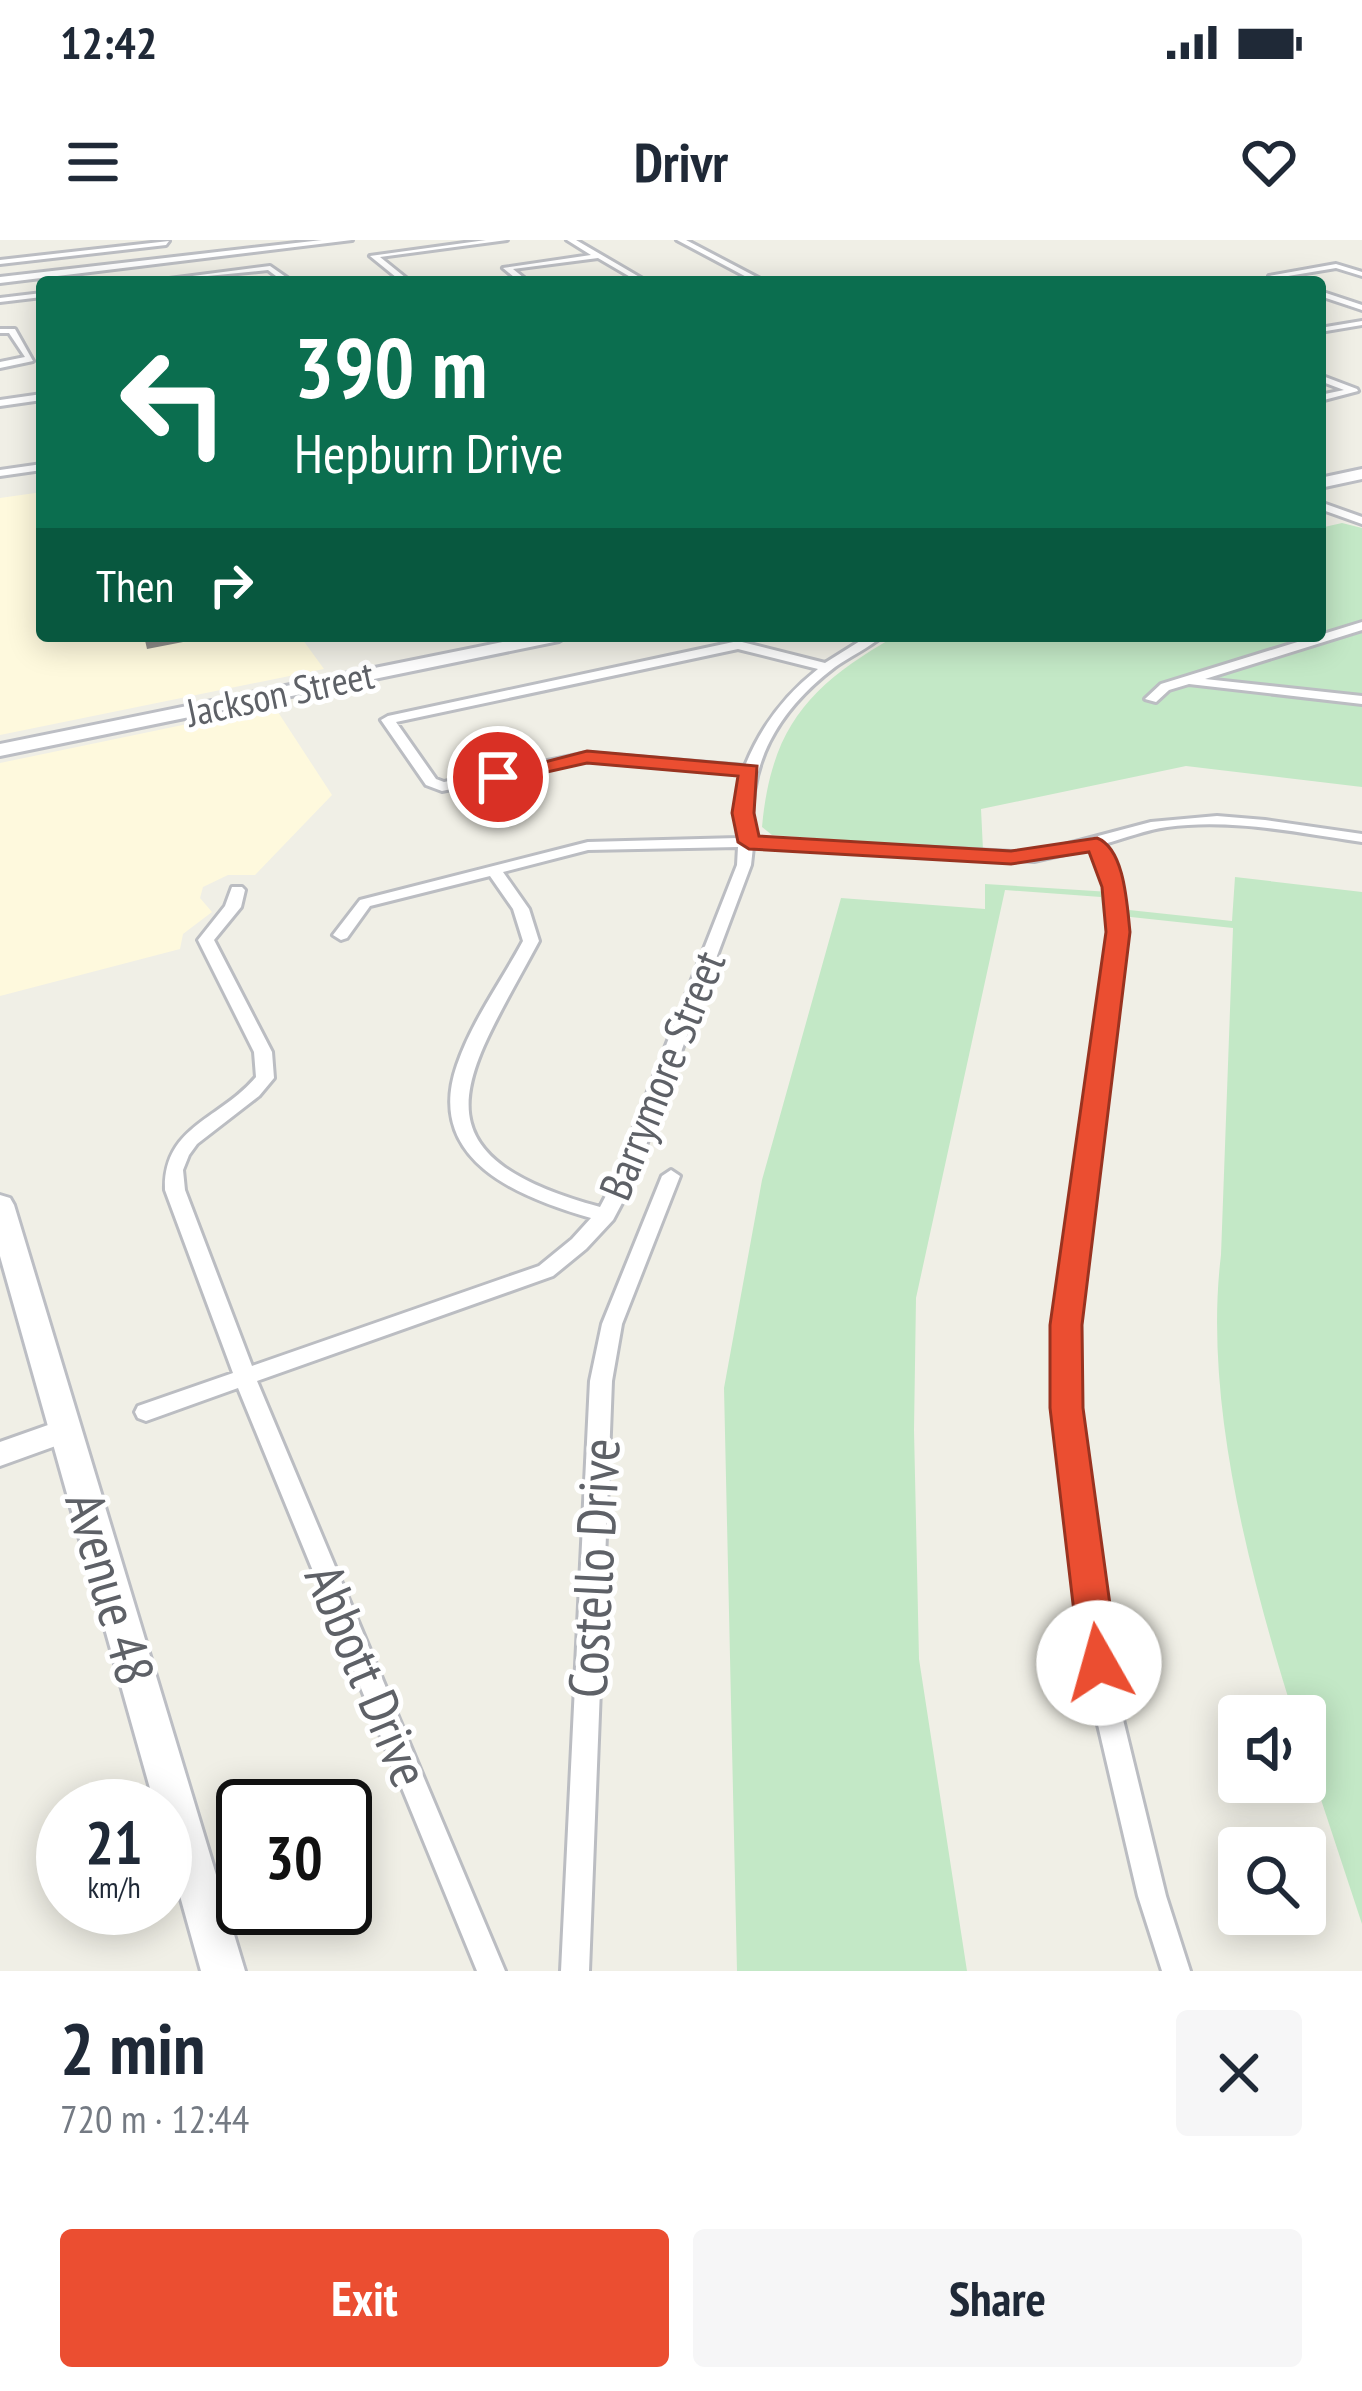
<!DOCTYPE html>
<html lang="en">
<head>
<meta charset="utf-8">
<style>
	:root { --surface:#fff; --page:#f6f6f7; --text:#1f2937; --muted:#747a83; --accent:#eb4e31 }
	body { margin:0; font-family:"PT Sans Narrow",sans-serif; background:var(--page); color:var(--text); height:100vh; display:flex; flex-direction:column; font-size:45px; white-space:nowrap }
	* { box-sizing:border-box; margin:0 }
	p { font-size:39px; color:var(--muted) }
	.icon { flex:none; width:66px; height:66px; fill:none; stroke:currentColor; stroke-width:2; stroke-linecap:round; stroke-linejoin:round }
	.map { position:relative; height:1731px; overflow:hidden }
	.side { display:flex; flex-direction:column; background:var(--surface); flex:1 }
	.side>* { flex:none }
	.guide { position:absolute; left:36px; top:36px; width:1290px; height:366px; border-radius:12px; box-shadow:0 6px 30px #0003; background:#0b6e4f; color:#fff; overflow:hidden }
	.tools { position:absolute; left:1218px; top:1455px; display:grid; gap:24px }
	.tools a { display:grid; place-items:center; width:108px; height:108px; border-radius:12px; background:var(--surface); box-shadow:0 6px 30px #0003; font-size:60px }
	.speed { position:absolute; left:36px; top:1539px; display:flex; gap:24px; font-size:60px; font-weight:700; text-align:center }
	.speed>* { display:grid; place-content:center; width:156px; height:156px; border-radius:50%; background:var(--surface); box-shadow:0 6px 30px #0003; line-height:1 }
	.speed small { font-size:30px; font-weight:400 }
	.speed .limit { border:6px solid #111; border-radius:18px; background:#fff; color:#111 }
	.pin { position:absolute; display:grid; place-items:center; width:102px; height:102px; color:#fff; margin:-51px; border:6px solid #fff; border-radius:50%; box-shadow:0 3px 12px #0007 }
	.me { position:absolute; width:132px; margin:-66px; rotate:353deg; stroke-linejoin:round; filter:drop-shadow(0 0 9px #0008) }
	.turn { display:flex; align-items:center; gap:42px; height:252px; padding:0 60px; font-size:54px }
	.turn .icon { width:156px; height:156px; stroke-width:2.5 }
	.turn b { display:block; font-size:84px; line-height:102px }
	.then { display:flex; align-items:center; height:114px; padding:0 60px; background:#0003; gap:24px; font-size:45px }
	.round { display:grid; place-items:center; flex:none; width:126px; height:126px; border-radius:12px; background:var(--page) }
	.summary { display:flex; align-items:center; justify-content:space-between; height:204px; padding:0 60px }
	h1 { font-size:72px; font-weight:600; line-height:90px }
	.cta { display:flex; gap:24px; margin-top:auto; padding:24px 60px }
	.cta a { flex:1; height:138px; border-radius:12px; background:var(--accent); color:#fff; font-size:48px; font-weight:600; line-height:138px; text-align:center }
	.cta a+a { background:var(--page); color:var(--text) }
	.status { display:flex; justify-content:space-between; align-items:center; height:84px; padding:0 60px; background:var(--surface); direction:ltr }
	.status svg { height:33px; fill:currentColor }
	header { display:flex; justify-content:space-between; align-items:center; height:156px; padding:0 60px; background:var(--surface); font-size:54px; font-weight:600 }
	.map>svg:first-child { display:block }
</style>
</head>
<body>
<div class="status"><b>12:42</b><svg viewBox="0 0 49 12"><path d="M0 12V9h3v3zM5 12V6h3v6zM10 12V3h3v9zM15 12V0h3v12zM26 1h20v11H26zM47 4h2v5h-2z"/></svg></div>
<header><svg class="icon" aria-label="menu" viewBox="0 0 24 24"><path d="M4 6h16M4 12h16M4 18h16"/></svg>Drivr<svg class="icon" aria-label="heart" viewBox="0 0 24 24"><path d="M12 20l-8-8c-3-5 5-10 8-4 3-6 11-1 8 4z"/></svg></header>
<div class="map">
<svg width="1362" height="1731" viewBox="0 0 1362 1731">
	<rect width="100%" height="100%" fill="#f0efe6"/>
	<g fill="#fef9dd">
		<polygon points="42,252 42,396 300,396 324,429 0,495 0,258"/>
		<polygon points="274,466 332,555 255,635 228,635 203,647 200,658 212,672 183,694 180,709 0,756 0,523"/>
	</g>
	<g fill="#c3e8c6">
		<path d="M1342,283L1362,288V547L1186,526L981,569L983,610L772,595L762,587C771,487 810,444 896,396H1320V288Z"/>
		<path d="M1235,637L1362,652V1684L1305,1511V1476H1294C1250,1336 1203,1161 1221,1015L1233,688L1103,674L1101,657L1005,650L916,1058L914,1190L919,1419L967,1731H737L724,1148L762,940L841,658L985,669V644L1126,653L1129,670L1232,681Z"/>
	</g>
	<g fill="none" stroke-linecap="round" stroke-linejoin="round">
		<g stroke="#bbbdc2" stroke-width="6">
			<g id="minor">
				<polygon points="486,0 507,0 380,17 411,42 402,42 370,16"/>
				<polygon points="567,0 576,0 648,42 639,42 598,18 513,29 529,42 520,42 503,28 591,15"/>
				<polygon points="677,0 686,0 766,42 756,42"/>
				<polygon points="169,1 166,5 0,24 0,20"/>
				<polygon points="1336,24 1362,32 1362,36 1336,28 1282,37 1293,42 1282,42 1269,36"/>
				<polygon points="270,26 293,42 284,42 268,30 146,42"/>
				<polygon points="1320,51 1362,65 1362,70 1320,56"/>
				<polygon points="42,53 42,57 0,62 0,58"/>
				<polygon points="1362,81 1362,85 1320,92 1320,88"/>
				<polygon points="0,89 15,89 33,121 0,128 0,122 25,117 9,93 0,93"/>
				<polygon points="1320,135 1357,149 1358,151 1320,161 1320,155 1344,150 1320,141"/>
				<polygon points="42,154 42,160 0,166 0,160"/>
				<polygon points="42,224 42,230 0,236 0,230"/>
				<polygon points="1320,262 1362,277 1362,284 1320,269"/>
				<polygon points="1362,382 1362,390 1205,439 1362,456 1362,464 1189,444 1169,450 1156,462 1145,459 1161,444"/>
				<path d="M868,396H883C868,408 851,416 835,427C777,471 746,525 753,599L1034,613L1151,582L1217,576L1265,580L1362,594V602C1298,593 1232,578 1167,587C1146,590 1125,598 1104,604L1121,647L1126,692L1079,1057L1078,1168L1118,1459L1166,1656L1190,1731H1162L1138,1656L1092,1459L1056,1168L1059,1057L1110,692L1105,647L1091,608L1034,621L753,607L751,625L630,948L613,980L586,1009L553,1036L257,1141L505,1731H477L238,1148L146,1181L138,1178L135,1172L138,1166L233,1133L165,950C163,886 221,879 256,837L254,812L198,700L225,666L232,647H242L245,650L241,667L214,700L272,812L274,838L259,856L197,904L189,915L183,930L185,950L252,1126L539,1026L572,999L591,978C518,957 424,920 457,825C472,781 501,742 523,701L513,669L490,636L370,666L347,698L341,700L333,695L360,660L588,602L738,598L736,567L743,534L587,521L442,551L426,545L381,480L388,476L738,401L825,423ZM738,409L818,429C785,455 761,486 745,526L587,513L444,542L436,539L396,482ZM738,607L737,625L610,948L600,967C402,913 468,834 539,701L529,669L503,632L588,610Z"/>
				<polygon points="671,930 680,936 622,1084 612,1141 589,1731 561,1731 590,1141 602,1084 662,936"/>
			</g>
		</g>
		<g stroke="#bbbdc2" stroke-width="6">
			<g id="tertiary">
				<polygon points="322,0 352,0 0,43 0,37"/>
				<polygon points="65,1179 75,1183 80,1191 75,1199 0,1226 0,1202"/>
			</g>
		</g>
		<g stroke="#bcbec4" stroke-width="6">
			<g id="secondary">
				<polygon points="1362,229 1362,239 1320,248 1320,238"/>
				<polygon points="532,396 568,396 559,401 0,516 0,504"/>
				<polygon points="0,955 10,958 14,965 245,1731 201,1731 165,1602 165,1566 155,1566 0,1016"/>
			</g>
		</g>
		<use href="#minor" fill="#fff" fill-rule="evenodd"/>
		<use href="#tertiary" fill="#fff" fill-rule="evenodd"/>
		<use href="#secondary" fill="#fff" fill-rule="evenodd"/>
	</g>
	<polygon fill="#8f8d89" points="144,396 214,396 147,409"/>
	<path fill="#eb4e31" stroke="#993320" stroke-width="3" d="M587,511L757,526L754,573L759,596L1011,611L1097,598C1125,609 1127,665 1130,692L1082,1085L1083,1168L1118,1423L1112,1435L1099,1440L1085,1435L1080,1423L1050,1168V1085L1106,692L1102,647L1089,612L1011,624L749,609L738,602L732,573L738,536L587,523L498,543L487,537Z"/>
	<g text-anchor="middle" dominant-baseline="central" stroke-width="10" stroke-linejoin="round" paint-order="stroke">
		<g font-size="39" fill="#5e6167" stroke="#fff">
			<text transform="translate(280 453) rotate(-12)">Jackson Street</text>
		</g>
		<g font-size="45" fill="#5e6167" stroke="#fff">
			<text transform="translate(661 835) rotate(-68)">Barrymore Street</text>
		</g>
		<g font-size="54" fill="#5e6167" stroke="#fff">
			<text transform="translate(593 1328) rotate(-87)">Costello Drive</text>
			<text transform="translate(111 1348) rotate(74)">Avenue 48</text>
			<text transform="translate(368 1435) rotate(67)">Abbott Drive</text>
		</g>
	</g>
</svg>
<div class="tools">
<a><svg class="icon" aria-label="sound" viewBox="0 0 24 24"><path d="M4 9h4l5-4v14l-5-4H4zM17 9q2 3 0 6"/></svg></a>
<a><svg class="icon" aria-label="search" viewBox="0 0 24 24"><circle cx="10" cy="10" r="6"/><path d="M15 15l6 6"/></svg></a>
</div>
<div class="speed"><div>21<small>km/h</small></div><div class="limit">30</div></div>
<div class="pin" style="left:498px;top:537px;background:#d93025"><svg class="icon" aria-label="arrive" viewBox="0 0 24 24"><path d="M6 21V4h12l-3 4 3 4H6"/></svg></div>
<svg class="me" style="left:1099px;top:1423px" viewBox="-20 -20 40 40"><circle r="19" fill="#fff"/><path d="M0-13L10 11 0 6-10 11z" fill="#eb4e31"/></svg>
<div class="guide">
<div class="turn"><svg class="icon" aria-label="left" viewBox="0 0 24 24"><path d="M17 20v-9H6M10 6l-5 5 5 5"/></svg><div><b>390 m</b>Hepburn Drive</div></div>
<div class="then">Then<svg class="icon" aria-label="right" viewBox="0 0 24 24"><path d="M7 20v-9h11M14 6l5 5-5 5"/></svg></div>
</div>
</div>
<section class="side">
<div class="summary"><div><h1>2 min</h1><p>720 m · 12:44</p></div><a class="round"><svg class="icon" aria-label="close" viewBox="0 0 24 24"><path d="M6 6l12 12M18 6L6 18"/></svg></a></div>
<div class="cta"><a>Exit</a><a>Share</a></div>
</section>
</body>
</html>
